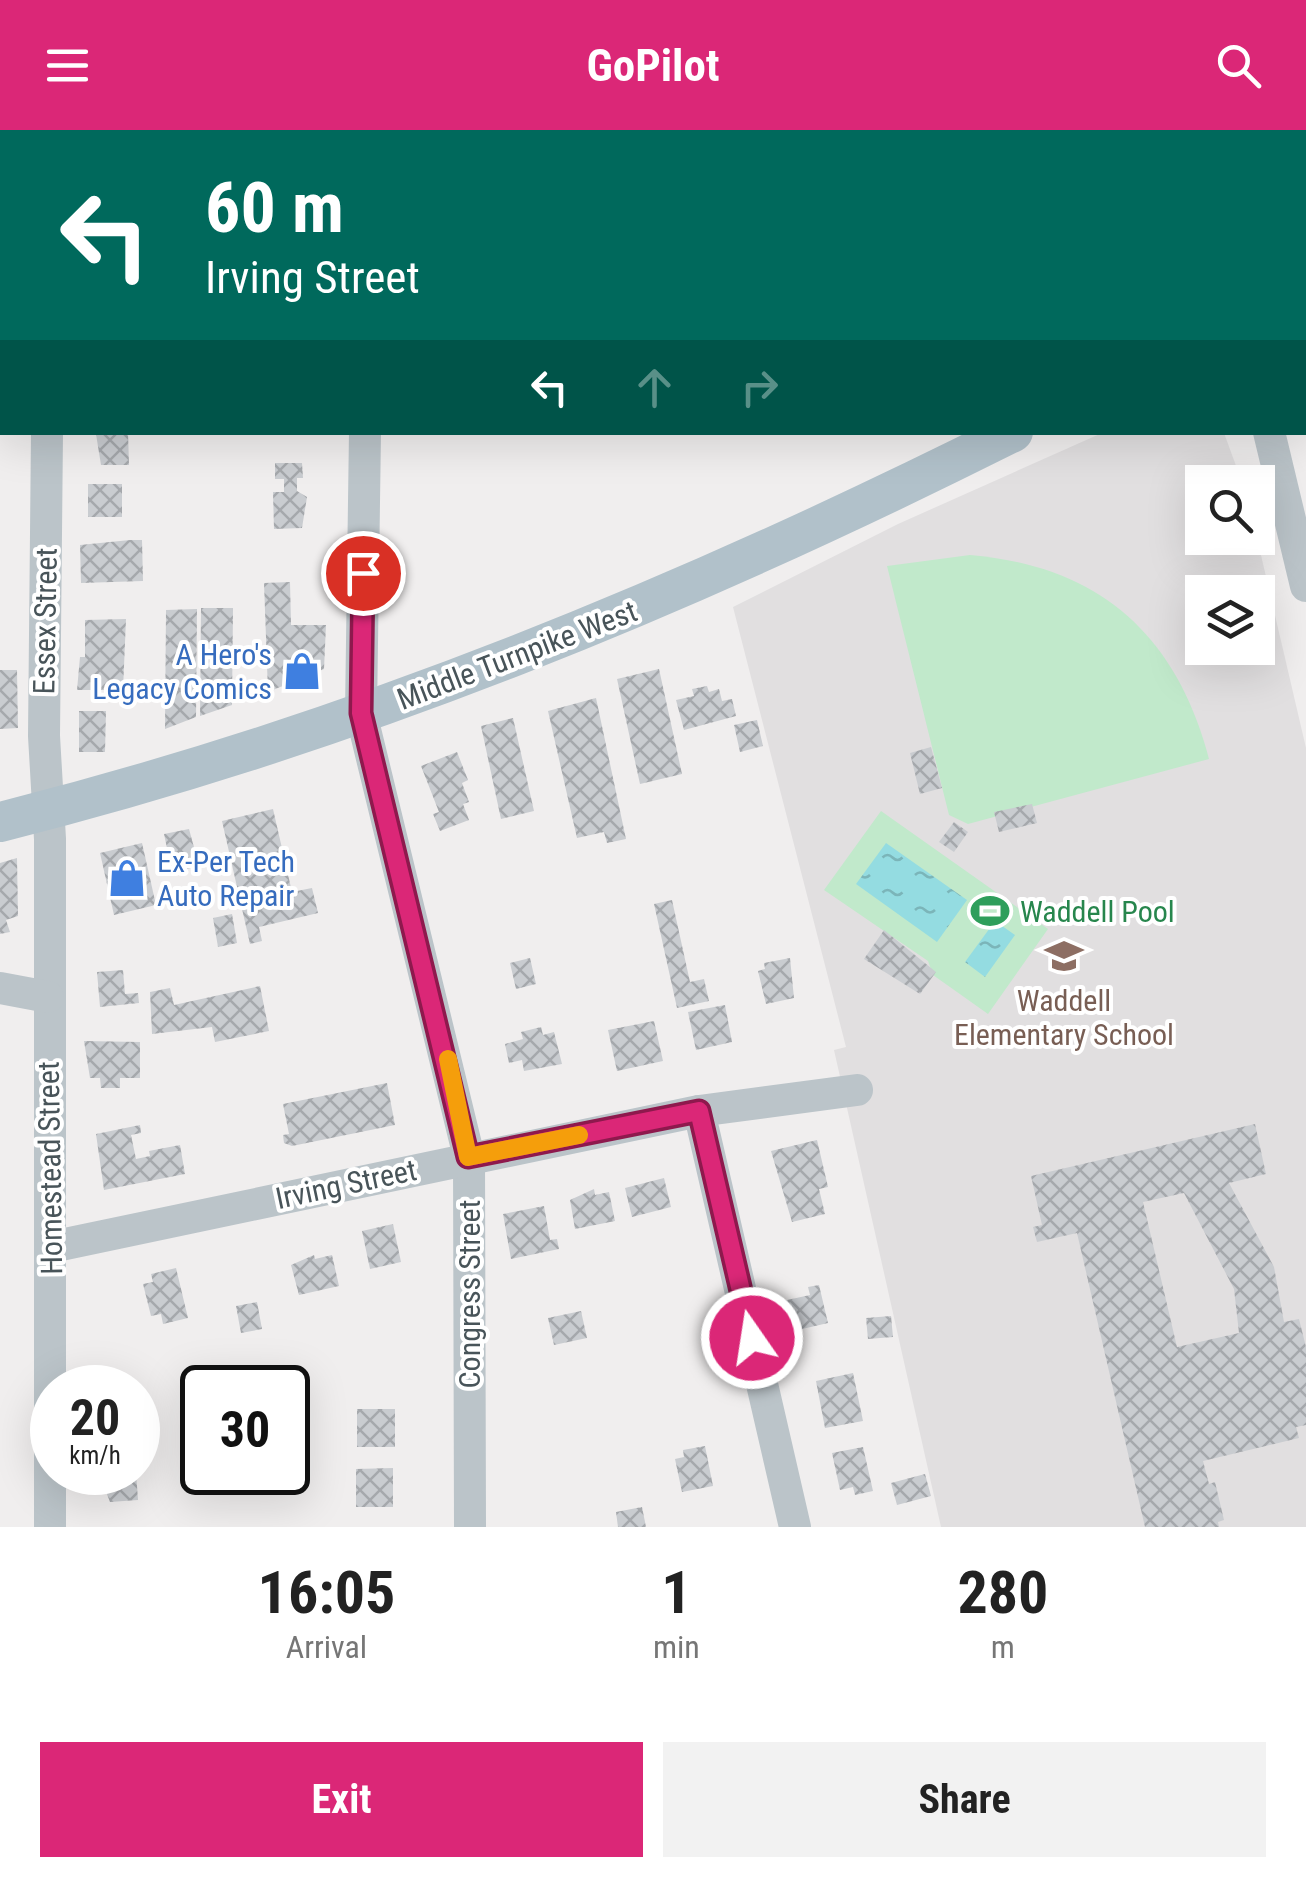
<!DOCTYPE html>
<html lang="en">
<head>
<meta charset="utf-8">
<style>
	:root { --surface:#fff; --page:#f2f2f2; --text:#222; --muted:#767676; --accent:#db2777 }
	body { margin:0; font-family:"Roboto Condensed",sans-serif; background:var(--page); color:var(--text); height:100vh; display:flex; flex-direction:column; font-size:38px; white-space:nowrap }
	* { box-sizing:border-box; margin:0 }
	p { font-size:32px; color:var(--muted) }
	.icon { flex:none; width:55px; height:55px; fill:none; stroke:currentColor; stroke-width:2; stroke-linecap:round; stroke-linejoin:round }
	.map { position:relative; height:1397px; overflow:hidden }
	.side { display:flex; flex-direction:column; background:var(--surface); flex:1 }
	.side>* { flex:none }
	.guide { position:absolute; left:0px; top:0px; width:1308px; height:305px; box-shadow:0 10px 40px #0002; background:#00695c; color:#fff; overflow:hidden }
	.buttons { position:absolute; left:1185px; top:335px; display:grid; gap:20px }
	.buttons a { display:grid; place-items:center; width:90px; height:90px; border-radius:0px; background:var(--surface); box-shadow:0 10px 40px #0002; font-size:50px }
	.speed { position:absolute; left:30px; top:1235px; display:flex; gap:20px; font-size:50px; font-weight:700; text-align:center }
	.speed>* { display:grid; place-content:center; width:130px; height:130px; border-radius:50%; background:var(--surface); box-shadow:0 10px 40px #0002; line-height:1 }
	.speed small { font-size:25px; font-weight:400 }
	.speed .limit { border:5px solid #111; border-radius:15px; background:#fff; color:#111 }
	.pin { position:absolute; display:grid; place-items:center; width:85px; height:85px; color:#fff; margin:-42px; border:5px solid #fff; border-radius:50%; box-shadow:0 2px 10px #0007 }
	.me { position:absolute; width:110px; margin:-55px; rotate:347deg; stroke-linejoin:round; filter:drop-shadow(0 0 8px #0008) }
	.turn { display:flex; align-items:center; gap:35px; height:210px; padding:0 40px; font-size:45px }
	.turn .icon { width:130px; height:130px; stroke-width:2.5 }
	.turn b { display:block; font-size:70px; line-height:85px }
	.lanes { display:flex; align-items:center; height:95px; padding:0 40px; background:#0003; justify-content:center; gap:50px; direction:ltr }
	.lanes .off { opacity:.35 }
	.eta { display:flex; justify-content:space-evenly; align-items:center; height:170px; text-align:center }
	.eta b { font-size:60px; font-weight:700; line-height:70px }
	.cta { display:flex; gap:20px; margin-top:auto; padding:20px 40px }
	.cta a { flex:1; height:115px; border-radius:0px; background:var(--accent); color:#fff; font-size:40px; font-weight:700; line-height:115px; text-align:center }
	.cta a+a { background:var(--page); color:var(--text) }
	header { display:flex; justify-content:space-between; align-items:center; height:130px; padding:0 40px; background:var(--accent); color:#fff; font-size:45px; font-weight:700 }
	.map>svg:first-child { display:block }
</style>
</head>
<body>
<header><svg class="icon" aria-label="menu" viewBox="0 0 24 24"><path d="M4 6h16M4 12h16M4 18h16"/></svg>GoPilot<svg class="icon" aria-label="search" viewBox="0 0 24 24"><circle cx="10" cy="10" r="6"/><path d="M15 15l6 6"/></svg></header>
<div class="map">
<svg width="1306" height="1397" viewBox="0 0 1306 1397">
	<defs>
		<pattern id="water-ripples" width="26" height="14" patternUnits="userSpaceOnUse" patternTransform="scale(2.5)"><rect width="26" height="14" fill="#94dce1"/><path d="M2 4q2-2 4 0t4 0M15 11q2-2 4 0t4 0" fill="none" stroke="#7bb5b9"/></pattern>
		<pattern id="building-cross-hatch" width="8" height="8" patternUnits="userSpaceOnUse" patternTransform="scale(2.5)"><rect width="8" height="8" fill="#c9ccd0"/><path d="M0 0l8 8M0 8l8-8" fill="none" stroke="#a5a8ac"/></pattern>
	</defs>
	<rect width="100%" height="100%" fill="#f0eeee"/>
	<polygon fill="#f9f2e9" points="558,0 1144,0 1145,2 558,2"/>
	<path fill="#e1dfe0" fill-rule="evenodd" d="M1102,303H1224L1242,352H1202V408H1257L1306,618V1397H941L834,920L846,917L733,477L898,394ZM1202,462H1258V518H1202Z"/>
	<g fill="#c1e9cb">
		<path d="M970,425C1099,436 1176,504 1209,629L968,694L949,685L887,436Z"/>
		<polygon points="881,681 1048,799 988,884 933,845 928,831 824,760"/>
	</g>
	<g fill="url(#water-ripples)">
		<polygon points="886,713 967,770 937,812 856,754"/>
		<polygon points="995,791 1015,805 985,847 965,832"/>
	</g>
	<g fill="url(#building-cross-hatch)" fill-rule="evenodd">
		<polygon points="128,302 129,335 101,335 96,304"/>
		<polygon points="275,333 302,333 303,348 297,348 297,361 307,367 302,398 274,399 273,362 284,362 284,349 275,349"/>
		<rect x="88" y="354" width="34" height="33"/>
		<polygon points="130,410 142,410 143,451 81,453 80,415"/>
		<polygon points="290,452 291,495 326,495 324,539 268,562 264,453"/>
		<polygon points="201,478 233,478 232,575 200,586"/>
		<polygon points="197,479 196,587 165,599 166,480"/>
		<polygon points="126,489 123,560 77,560 80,527 85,527 85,490"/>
		<polygon points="659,539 682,644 640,654 617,549"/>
		<polygon points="0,540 17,540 18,598 0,599"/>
		<polygon points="707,556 709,562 719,559 722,571 732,569 736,586 684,600 676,570 694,566 692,559"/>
		<polygon points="596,568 626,709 607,713 604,702 577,708 548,581"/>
		<polygon points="79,581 106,581 105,622 79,622"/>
		<polygon points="513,588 534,681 501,689 481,596"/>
		<polygon points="757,590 763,616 740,622 734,595"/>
		<polygon points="931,617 942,658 920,664 910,623"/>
		<polygon points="457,622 468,650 462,653 469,672 463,674 469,690 440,701 433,684 439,682 421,636"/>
		<polygon points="1032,674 1037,693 999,702 994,682"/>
		<polygon points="273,679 292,762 312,758 318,783 259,797 262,811 250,814 222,691"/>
		<polygon points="954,692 968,702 954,722 939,712"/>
		<polygon points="189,699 201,743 192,745 191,738 172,742 164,704"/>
		<polygon points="142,713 156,775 114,785 100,723"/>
		<polygon points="17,728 18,786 6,790 10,802 0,804 0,733"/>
		<polygon points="672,770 690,852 704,849 709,871 677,878 654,774"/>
		<polygon points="232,784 237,813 218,817 213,788"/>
		<polygon points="884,800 936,842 920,864 864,829"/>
		<polygon points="530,828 536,854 516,859 510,833"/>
		<polygon points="790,828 794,868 766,874 758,841 765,839 764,833"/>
		<polygon points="123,840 125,864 138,863 139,873 100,877 97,842"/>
		<polygon points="260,856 269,901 215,912 212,897 152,904 150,862 170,858 174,875"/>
		<polygon points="725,875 732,912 696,920 688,882"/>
		<polygon points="654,891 663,931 617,941 608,900"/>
		<polygon points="541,897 543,905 554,902 562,934 524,941 522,930 509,933 505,914 523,909 521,902"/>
		<polygon points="84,911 140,912 140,948 120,948 120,958 101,958 100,948 90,948"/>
		<polygon points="387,953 395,995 292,1016 284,1013 283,1005 289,1004 283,974"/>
		<path d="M1255,994L1266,1044L1229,1053L1274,1137L1284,1192L1299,1189L1306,1217V1295L1296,1297L1299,1308L1203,1331L1209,1354L1215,1352L1224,1390L1218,1392L1219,1397H1145L1077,1103L1037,1112L1033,1097L1042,1095L1031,1046ZM1184,1063L1234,1159L1239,1203L1177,1217L1143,1072Z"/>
		<polygon points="140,995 141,1003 131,1005 136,1029 150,1026 149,1021 180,1015 185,1044 104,1060 96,1004"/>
		<polygon points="817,1010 828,1057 819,1059 825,1084 792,1092 771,1021"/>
		<polygon points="664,1048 671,1077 632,1087 625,1058"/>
		<polygon points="594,1059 595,1065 609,1062 615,1091 575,1099 570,1070"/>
		<polygon points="544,1076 550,1110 557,1109 559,1119 511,1129 503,1084"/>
		<polygon points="393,1094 401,1132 370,1139 362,1101"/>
		<polygon points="314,1125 315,1129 332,1125 339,1156 299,1165 291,1135"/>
		<polygon points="176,1138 188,1188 163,1194 161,1184 151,1186 143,1154 153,1152 151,1144"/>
		<polygon points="819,1155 828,1193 785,1203 778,1172 810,1165 808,1157"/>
		<polygon points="257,1172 262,1199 241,1203 236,1176"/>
		<polygon points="581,1181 587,1208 554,1215 548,1188"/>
		<polygon points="891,1186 893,1207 868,1209 866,1188"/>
		<polygon points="853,1243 863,1291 825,1298 816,1251"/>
		<rect x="357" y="1279" width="38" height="38"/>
		<polygon points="705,1316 713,1356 682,1362 675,1329 684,1327 683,1320"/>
		<polygon points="863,1317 873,1361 855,1365 853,1357 840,1360 832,1323"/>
		<polygon points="393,1338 393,1377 356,1377 356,1339"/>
		<polygon points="108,1342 136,1342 138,1370 110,1372 102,1351 109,1351"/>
		<polygon points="925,1344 931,1366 897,1375 891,1353"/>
		<polygon points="642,1377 646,1397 618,1397 616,1382"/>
	</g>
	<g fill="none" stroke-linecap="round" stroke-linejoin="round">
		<g stroke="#bbc4c9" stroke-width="32">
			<polyline points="51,2 51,0"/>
			<polyline points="369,2 369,0"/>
			<polyline points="47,302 44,606 50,709 50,1397"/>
			<polyline points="365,302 361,583 469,1027 470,1397"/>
			<polyline points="1269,302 1306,456"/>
			<polyline points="0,858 48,867"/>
			<polyline points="699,981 795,1397"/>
			<polyline points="51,1117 699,981 857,960"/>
		</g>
		<g stroke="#b1c1ca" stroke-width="40">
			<polyline points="1183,0 1184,2"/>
			<polyline points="1305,167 1306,166"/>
			<path d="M0,692C355,603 686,466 1013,302"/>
		</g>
	</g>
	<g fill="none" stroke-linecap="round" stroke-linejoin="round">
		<g stroke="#8e194d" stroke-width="25">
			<polyline id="route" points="363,443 361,583 468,1027 699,981 752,1208"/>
		</g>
		<use href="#route" stroke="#db2777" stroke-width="18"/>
		<polyline stroke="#f59e0b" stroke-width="18" points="448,929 468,1027 579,1005"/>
	</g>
	<defs>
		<g id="shop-bare" transform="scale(3)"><path d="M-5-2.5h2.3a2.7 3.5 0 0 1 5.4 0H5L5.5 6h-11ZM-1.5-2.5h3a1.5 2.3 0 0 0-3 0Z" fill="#3f7fe0" stroke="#fff" stroke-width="2.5" paint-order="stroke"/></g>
		<g id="stadium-bare" transform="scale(3)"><path d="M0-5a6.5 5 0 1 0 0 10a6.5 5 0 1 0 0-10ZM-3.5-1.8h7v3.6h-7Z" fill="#2e9e5b" stroke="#fff" stroke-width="2.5" paint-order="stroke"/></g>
		<g id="school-bare" transform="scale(3)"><path d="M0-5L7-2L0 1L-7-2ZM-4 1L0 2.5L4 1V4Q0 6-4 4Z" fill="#8d6e63" stroke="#fff" stroke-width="2.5" paint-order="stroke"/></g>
	</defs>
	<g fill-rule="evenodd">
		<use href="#shop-bare" x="302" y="541"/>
		<use href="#shop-bare" x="127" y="748"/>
		<use href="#stadium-bare" x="990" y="781"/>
		<use href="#school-bare" x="1064" y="826"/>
	</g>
	<g text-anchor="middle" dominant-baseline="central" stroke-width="8" stroke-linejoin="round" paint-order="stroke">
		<g font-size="30" fill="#485459" stroke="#fff">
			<text transform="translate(45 491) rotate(-89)">Essex Street</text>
			<text transform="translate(517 525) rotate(-21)">Middle Turnpike West</text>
			<text transform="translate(50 1038) rotate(-91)">Homestead Street</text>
			<text transform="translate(346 1054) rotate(-12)">Irving Street</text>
			<text transform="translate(469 1164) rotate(-90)">Congress Street</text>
		</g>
		<g font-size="30" fill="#366cbe" stroke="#fff" text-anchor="end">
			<text x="272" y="524">A Hero's<tspan x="272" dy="34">Legacy Comics</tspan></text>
			<text x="157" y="731" text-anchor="start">Ex-Per Tech<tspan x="157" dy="34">Auto Repair</tspan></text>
		</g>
		<g font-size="30" fill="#27864d" stroke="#fff" text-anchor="start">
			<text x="1020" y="781">Waddell Pool</text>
		</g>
		<g font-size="30" fill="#785e54" stroke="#fff">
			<text x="1064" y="870">Waddell<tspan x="1064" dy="34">Elementary School</tspan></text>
		</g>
	</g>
</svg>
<div class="buttons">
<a><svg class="icon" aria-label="search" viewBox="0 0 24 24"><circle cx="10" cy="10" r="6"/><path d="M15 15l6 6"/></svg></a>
<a><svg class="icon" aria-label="layers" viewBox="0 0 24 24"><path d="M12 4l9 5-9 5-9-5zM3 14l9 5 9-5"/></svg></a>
</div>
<div class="speed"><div>20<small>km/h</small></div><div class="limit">30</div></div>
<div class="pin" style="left:363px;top:443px;background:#d93025"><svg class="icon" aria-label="arrive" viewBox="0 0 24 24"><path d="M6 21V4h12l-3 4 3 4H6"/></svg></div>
<svg class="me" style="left:752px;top:1208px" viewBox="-20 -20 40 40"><circle r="17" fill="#db2777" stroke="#fff" stroke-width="3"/><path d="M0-11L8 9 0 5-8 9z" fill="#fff"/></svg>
<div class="guide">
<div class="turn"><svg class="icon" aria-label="left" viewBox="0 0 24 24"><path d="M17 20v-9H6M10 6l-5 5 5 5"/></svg><div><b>60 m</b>Irving Street</div></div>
<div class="lanes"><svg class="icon" aria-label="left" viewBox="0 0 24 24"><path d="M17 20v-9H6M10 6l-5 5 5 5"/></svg><svg class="icon off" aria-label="ahead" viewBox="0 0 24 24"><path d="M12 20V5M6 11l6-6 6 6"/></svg><svg class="icon off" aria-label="right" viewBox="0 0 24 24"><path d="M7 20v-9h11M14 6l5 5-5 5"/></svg></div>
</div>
</div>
<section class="side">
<div class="eta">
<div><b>16:05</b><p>Arrival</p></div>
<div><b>1</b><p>min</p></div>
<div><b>280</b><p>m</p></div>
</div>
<div class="cta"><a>Exit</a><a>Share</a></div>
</section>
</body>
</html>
